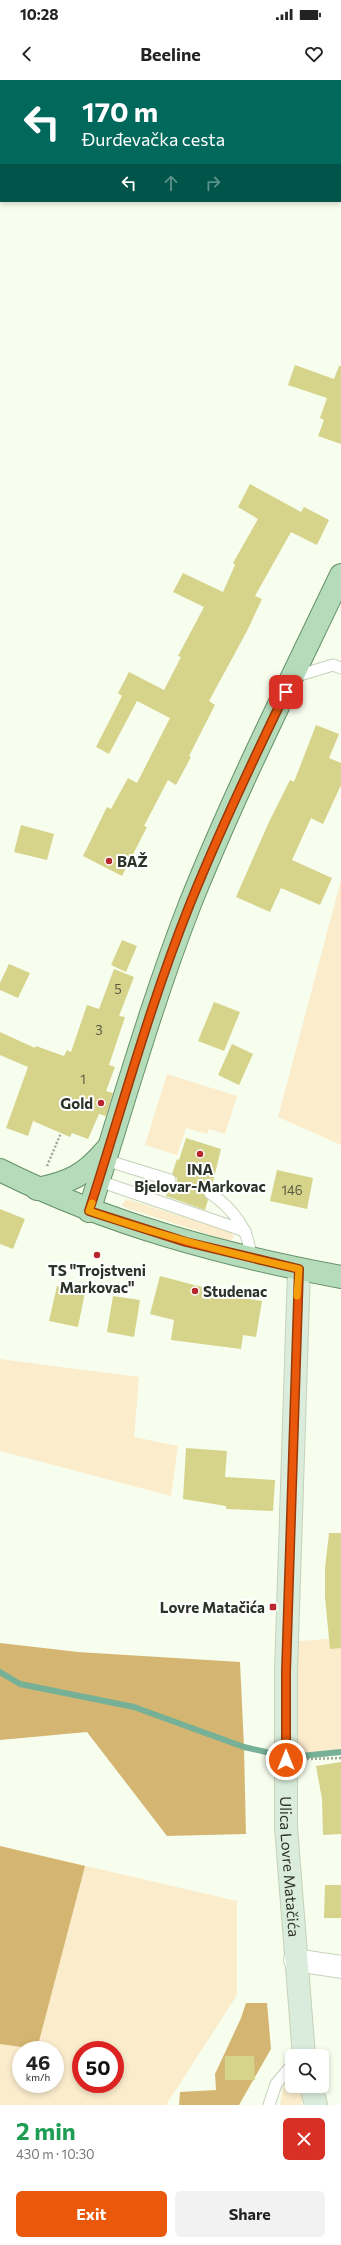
<!DOCTYPE html>
<html lang="en">
<head>
<meta charset="utf-8">
<style>
	:root { --surface:#fff; --page:#f2f2f2; --text:#222; --muted:#767676; --accent:#ea580c }
	body { margin:0; font-family:Commissioner,sans-serif; background:var(--page); color:var(--text); height:100vh; display:flex; flex-direction:column; font-size:15px; white-space:nowrap }
	* { box-sizing:border-box; margin:0 }
	p { font-size:13px; color:var(--muted) }
	.icon { flex:none; width:22px; height:22px; fill:none; stroke:currentColor; stroke-width:2; stroke-linecap:round; stroke-linejoin:round }
	.map { position:relative; height:2025px; overflow:hidden }
	.details { display:flex; flex-direction:column; background:var(--surface); flex:1 }
	.details>* { flex:none }
	.banner { position:absolute; left:0px; top:0px; width:341px; height:122px; box-shadow:0 2px 6px #0003; background:#00695c; color:#fff; overflow:hidden }
	.fabs { position:absolute; left:285px; top:1969px; display:grid; gap:8px }
	.fabs a { display:grid; place-items:center; width:44px; height:44px; border-radius:6px; background:var(--surface); box-shadow:0 2px 6px #0003; font-size:20px }
	.speed { position:absolute; left:12px; top:1961px; display:flex; gap:8px; font-size:20px; font-weight:700; text-align:center }
	.speed>* { display:grid; place-content:center; width:52px; height:52px; border-radius:50%; background:var(--surface); box-shadow:0 2px 6px #0003; line-height:1 }
	.speed small { font-size:10px; font-weight:400 }
	.speed .limit { border:6px solid #d22; background:#fff; color:#111 }
	.pin { position:absolute; display:grid; place-items:center; width:34px; height:34px; color:#fff; margin:-17px; border-radius:8px; box-shadow:0 2px 6px #0006 }
	.me { position:absolute; width:44px; margin:-22px; rotate:0deg; stroke-linejoin:round; filter:drop-shadow(0 0 3px #0008) }
	.turn { display:flex; align-items:center; gap:14px; height:84px; padding:0 16px; font-size:18px }
	.turn .icon { width:52px; height:52px; stroke-width:2.5 }
	.turn b { display:block; font-size:28px; line-height:34px }
	.lanes { display:flex; align-items:center; height:38px; padding:0 16px; background:#0003; justify-content:center; gap:20px; direction:ltr }
	.lanes .off { opacity:.35 }
	.round { display:grid; place-items:center; flex:none; width:42px; height:42px; border-radius:6px; background:var(--page) }
	.overview { display:flex; align-items:center; justify-content:space-between; height:68px; padding:0 16px }
	h1 { font-size:24px; font-weight:700; line-height:30px; color:#1e9e55 }
	.action { display:flex; gap:8px; margin-top:auto; padding:8px 16px }
	.action a { flex:1; height:46px; border-radius:6px; background:var(--accent); color:#fff; font-size:16px; font-weight:700; line-height:46px; text-align:center }
	.action a+a { background:var(--page); color:var(--text) }
	.status { display:flex; justify-content:space-between; align-items:center; height:28px; padding:0 20px; background:var(--surface); direction:ltr }
	.status svg { height:11px; fill:currentColor }
	header { display:flex; justify-content:space-between; align-items:center; height:52px; padding:0 16px; background:var(--surface); font-size:18px; font-weight:700 }
	.map>svg:first-child { display:block }
</style>
</head>
<body>
<div class="status"><b>10:28</b><svg viewBox="0 0 49 12"><path d="M0 12V9h3v3zM5 12V6h3v6zM10 12V3h3v9zM15 12V0h3v12zM26 1h20v11H26zM47 4h2v5h-2z"/></svg></div>
<header><svg class="icon" aria-label="back" viewBox="0 0 24 24"><path d="M15 5l-7 7 7 7"/></svg>Beeline<svg class="icon" aria-label="heart" viewBox="0 0 24 24"><path d="M12 20l-8-8c-3-5 5-10 8-4 3-6 11-1 8 4z"/></svg></header>
<div class="map">
<svg width="341" height="2025" viewBox="0 0 341 2025">
	<rect width="100%" height="100%" fill="#f7feee"/>
	<g fill="#fbeccc" fill-rule="evenodd">
		<polygon points="341,800 341,1065 278,1037"/>
		<polygon points="167,994 237,1016 225,1054 209,1049 207,1054 186,1048 177,1075 145,1065"/>
		<polygon points="127,1119 232,1153 234,1158 229,1161 123,1127 122,1124"/>
		<polygon points="0,1279 139,1297 134,1357 178,1366 171,1416 0,1371"/>
		<polygon points="341,1558 341,1672 288,1675 287,1562"/>
		<path d="M0,1766L237,1821V1915L166,2025H0ZM21,1970H55V2004H21ZM81,1970H115V2004H81Z"/>
		<polygon points="290,2004 302,2006 305,2015 301,2025 280,2025 283,2007"/>
	</g>
	<g fill="#d4b672">
		<polygon points="0,1563 78,1572 240,1582 244,1667 246,1754 167,1756 87,1652 0,1660"/>
		<polygon points="0,1766 85,1786 37,1969 0,1964"/>
		<polygon points="246,1923 267,1923 271,1969 239,2025 179,2025 180,2012 216,2010 215,1994 241,1938"/>
	</g>
	<g fill="none" stroke-linecap="round" stroke-linejoin="round">
		<g stroke="#75b097" stroke-width="6">
			<polyline points="0,1592 20,1604 134,1627 244,1667 275,1674"/>
			<polyline points="301,1676 341,1672"/>
		</g>
	</g>
	<g fill="#d6d38b">
		<polygon points="295,285 334,299 339,286 341,286 341,364 318,356 324,340 320,338 327,318 288,305"/>
		<polygon points="250,404 301,432 304,427 329,440 317,465 291,452 255,516 262,519 247,551 209,621 215,625 189,676 191,677 176,705 168,700 144,746 147,747 122,796 83,776 107,727 111,729 128,698 137,703 170,638 137,621 109,674 96,667 122,616 118,613 129,592 164,610 181,577 178,576 204,527 173,512 183,493 223,512 235,485 233,483 258,439 238,427"/>
		<polygon points="316,645 339,654 329,678 341,683 341,705 323,744 311,738 292,780 332,798 320,825 281,808 270,832 236,817 269,742 290,700 294,702"/>
		<polygon points="21,745 54,754 47,780 14,772"/>
		<polygon points="122,860 137,866 126,892 111,885"/>
		<polygon points="9,884 30,893 18,918 0,910 0,903"/>
		<polygon points="114,889 134,897 119,936 125,937 109,985 115,987 106,1011 113,1013 106,1036 99,1034 88,1059 72,1053 70,1057 33,1041 28,1056 6,1048 28,987 0,975 0,952 35,968 36,966 64,976 67,970 71,972 87,925 99,929"/>
		<polygon points="214,922 240,932 224,971 198,961"/>
		<polygon points="232,964 253,974 239,1005 218,995"/>
		<polygon points="186,1058 221,1069 212,1106 207,1107 203,1112 208,1120 205,1130 166,1116 168,1107 174,1105 177,1102 177,1098 172,1094 177,1079 179,1080"/>
		<polygon points="277,1090 313,1098 307,1129 270,1121"/>
		<polygon points="0,1129 25,1139 13,1169 0,1164"/>
		<polygon points="160,1196 206,1208 205,1212 262,1221 256,1257 243,1255 241,1269 171,1260 174,1240 150,1234"/>
		<polygon points="57,1206 85,1212 78,1247 49,1241"/>
		<polygon points="113,1216 140,1220 134,1257 107,1252"/>
		<polygon points="186,1368 227,1371 225,1397 275,1400 273,1431 226,1429 226,1426 183,1419"/>
		<polygon points="329,1453 341,1453 341,1568 330,1569 325,1517 325,1488"/>
		<polygon points="341,1682 341,1754 323,1755 322,1719 316,1686"/>
		<polygon points="325,1805 341,1805 341,1838 324,1838"/>
		<polygon points="225,1976 254,1976 255,2000 225,2000"/>
	</g>
	<g fill="none" stroke-linecap="round" stroke-linejoin="round">
		<g stroke="#c6d2b9" stroke-width="13">
			<g id="lane">
				<polyline points="293,597 333,585 341,588"/>
				<polyline points="105,1080 170,1100"/>
				<polyline points="99,1101 245,1151"/>
				<path d="M210,1113C232,1128 251,1151 250,1178"/>
				<polyline points="269,2025 276,2004 292,1985"/>
			</g>
		</g>
		<g stroke="#c6d2b9" stroke-width="24">
			<polyline id="street" points="295,1880 341,1887"/>
		</g>
		<g stroke="#c6d2b9" stroke-width="24">
			<g id="secondary">
				<path id="s1" d="M299,1189L286,1592V1747L304,1976"/>
				<polyline points="311,2006 316,2025"/>
			</g>
		</g>
		<g stroke="#669169" stroke-width="24">
			<g id="primary">
				<path d="M0,1090C108,1144 223,1175 341,1197"/>
				<path d="M37,1109C69,1103 85,1095 106,1070"/>
				<path d="M89,1131C122,1028 151,924 190,824C235,712 289,604 341,495"/>
			</g>
		</g>
		<g stroke="#a0a698" stroke-width="2.5" stroke-dasharray="2 2" stroke-linecap="butt">
			<polyline points="47,1086 61,1053"/>
			<polyline points="307,1679 341,1678"/>
		</g>
		<use href="#lane" stroke="#fff" stroke-width="11"/>
		<use href="#street" stroke="#fff" stroke-width="22"/>
		<use href="#secondary" stroke="#daeddc" stroke-width="22"/>
		<use href="#primary" stroke="#b5dcba" stroke-width="22"/>
	</g>
	<g fill="none" stroke-linecap="round" stroke-linejoin="round">
		<g stroke="#983908" stroke-width="10">
			<path id="route" d="M286,612C252,682 219,752 190,824C150,924 122,1028 89,1131L186,1162L299,1189L286,1592V1680"/>
		</g>
		<use href="#route" stroke="#ea580c" stroke-width="7"/>
		<path stroke="#f59e0b" stroke-width="7" d="M92,1123L89,1131C158,1155 228,1173 299,1189L297,1216"/>
	</g>
	<g fill="#b8272e" stroke="#fff" stroke-width="1.5">
		<circle cx="109" cy="781" r="4"/>
		<circle cx="101" cy="1023" r="4"/>
		<circle cx="200" cy="1074" r="4"/>
		<circle cx="97" cy="1175" r="4"/>
		<circle cx="195" cy="1211" r="4"/>
		<rect x="269" y="1523" width="8" height="8" rx="2"/>
	</g>
	<g text-anchor="middle" dominant-baseline="central" stroke-width="4" stroke-linejoin="round" paint-order="stroke">
		<g font-size="13" fill="#585b42">
			<text x="118" y="909">5</text>
			<text x="99" y="950">3</text>
			<text x="83" y="999">1</text>
			<text x="292" y="1110">146</text>
		</g>
		<g font-size="15" font-weight="bold" fill="#2e3329" stroke="#fff" text-anchor="start">
			<text x="117" y="781">BAŽ</text>
			<text x="93" y="1023" text-anchor="end">Gold</text>
			<text x="200" y="1089" text-anchor="middle">INA<tspan x="200" dy="17">Bjelovar-Markovac</tspan></text>
			<text x="97" y="1190" text-anchor="middle">TS "Trojstveni<tspan x="97" dy="17">Markovac"</tspan></text>
			<text x="203" y="1211">Studenac</text>
			<text x="265" y="1527" text-anchor="end">Lovre Matačića</text>
		</g>
		<g font-size="15" fill="#2e3329" stroke="#fff">
			<text stroke="none"><textPath href="#s1" startOffset="598">Ulica Lovre Matačića</textPath></text>
		</g>
	</g>
</svg>
<div class="fabs">
<a><svg class="icon" aria-label="search" viewBox="0 0 24 24"><circle cx="10" cy="10" r="6"/><path d="M15 15l6 6"/></svg></a>
</div>
<div class="speed"><div>46<small>km/h</small></div><div class="limit">50</div></div>
<div class="pin" style="left:286px;top:612px;background:#d93025"><svg class="icon" aria-label="arrive" viewBox="0 0 24 24"><path d="M6 21V4h12l-3 4 3 4H6"/></svg></div>
<svg class="me" style="left:286px;top:1680px" viewBox="-20 -20 40 40"><circle r="17" fill="#ea580c" stroke="#fff" stroke-width="3"/><path d="M0-11L8 9 0 5-8 9z" fill="#fff"/></svg>
<div class="banner">
<div class="turn"><svg class="icon" aria-label="left" viewBox="0 0 24 24"><path d="M17 20v-9H6M10 6l-5 5 5 5"/></svg><div><b>170 m</b>Đurđevačka cesta</div></div>
<div class="lanes"><svg class="icon" aria-label="left" viewBox="0 0 24 24"><path d="M17 20v-9H6M10 6l-5 5 5 5"/></svg><svg class="icon off" aria-label="ahead" viewBox="0 0 24 24"><path d="M12 20V5M6 11l6-6 6 6"/></svg><svg class="icon off" aria-label="right" viewBox="0 0 24 24"><path d="M7 20v-9h11M14 6l5 5-5 5"/></svg></div>
</div>
</div>
<section class="details">
<div class="overview"><div><h1>2 min</h1><p>430 m · 10:30</p></div><a class="round" style="background:#d93025;color:#fff"><svg class="icon" aria-label="close" viewBox="0 0 24 24"><path d="M6 6l12 12M18 6L6 18"/></svg></a></div>
<div class="action"><a>Exit</a><a>Share</a></div>
</section>
</body>
</html>
